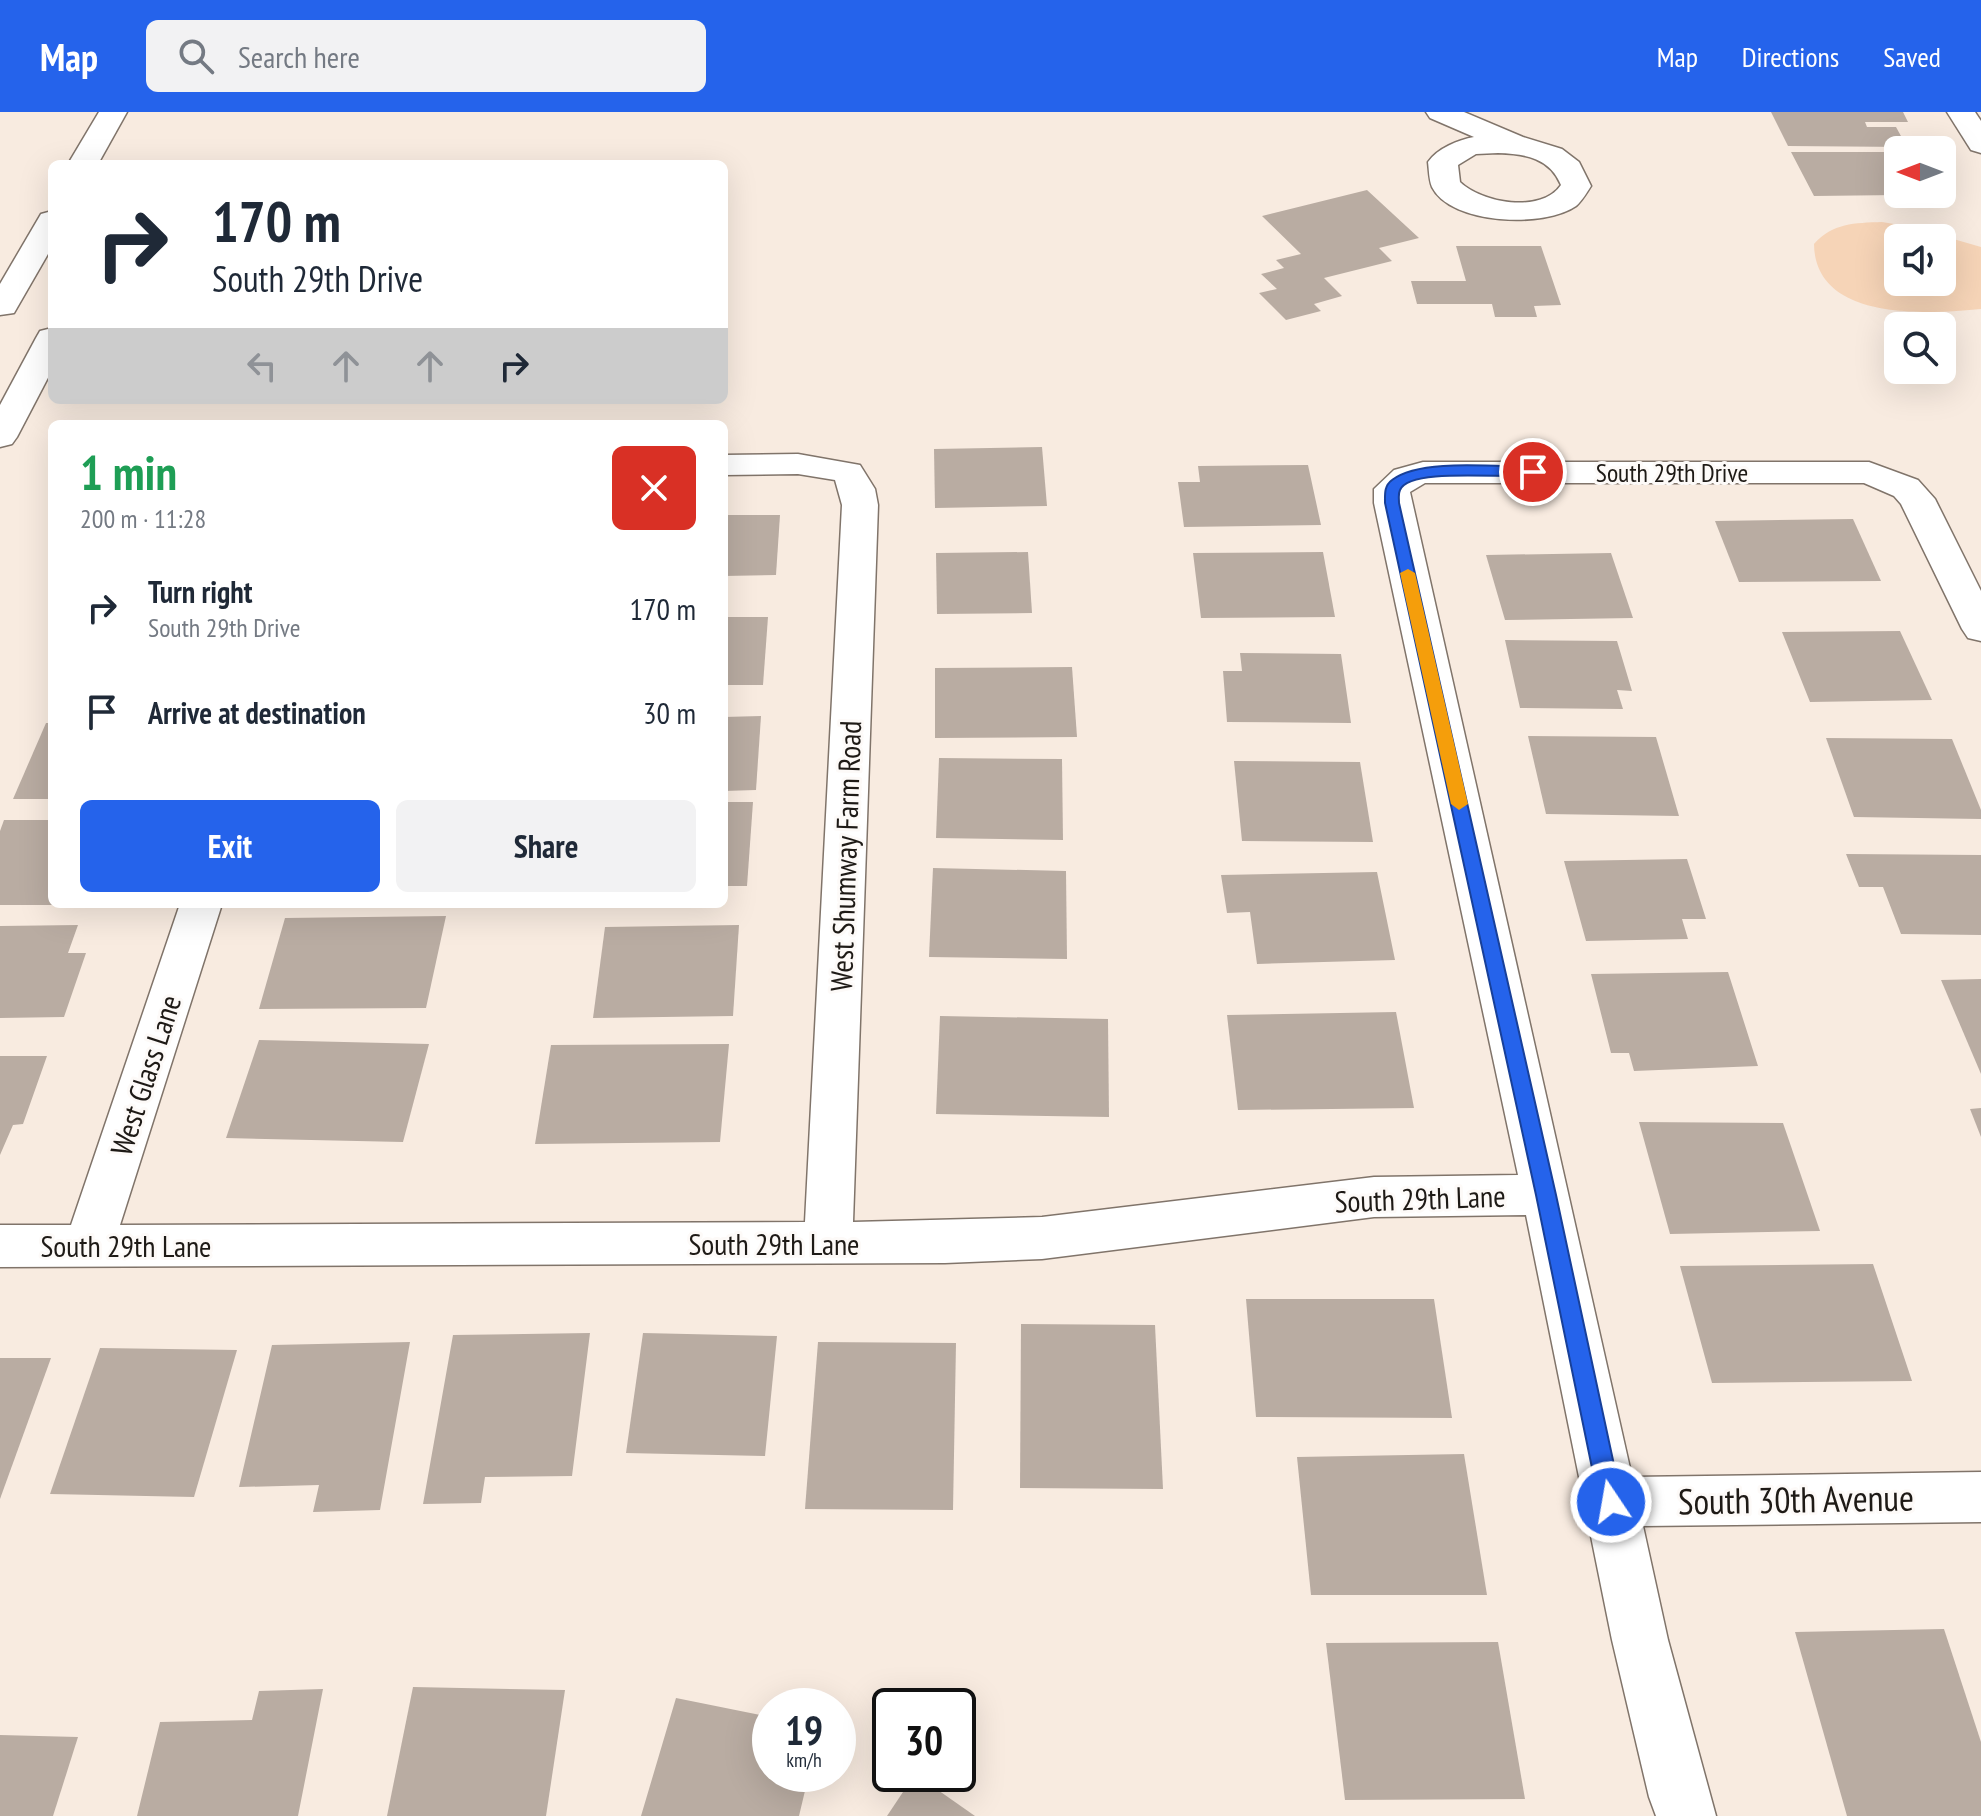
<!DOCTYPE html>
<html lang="en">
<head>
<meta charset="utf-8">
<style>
	:root { --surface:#fff; --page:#f2f2f3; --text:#1f2937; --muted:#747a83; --accent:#2563eb }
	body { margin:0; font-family:"PT Sans Narrow",sans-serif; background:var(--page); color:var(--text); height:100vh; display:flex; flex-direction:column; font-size:30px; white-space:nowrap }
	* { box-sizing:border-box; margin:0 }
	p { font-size:26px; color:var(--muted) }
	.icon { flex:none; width:44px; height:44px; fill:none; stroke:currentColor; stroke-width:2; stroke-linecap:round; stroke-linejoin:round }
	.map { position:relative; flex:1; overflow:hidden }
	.details { position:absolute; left:48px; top:308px; width:680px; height:488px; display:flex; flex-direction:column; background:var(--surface); border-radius:12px; box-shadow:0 8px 32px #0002 }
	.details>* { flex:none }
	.guide { position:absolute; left:48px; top:48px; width:680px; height:244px; border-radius:12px; box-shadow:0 8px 32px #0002; background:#fff; color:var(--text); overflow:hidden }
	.needle { width:52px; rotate:270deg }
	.fabs { position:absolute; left:1884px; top:24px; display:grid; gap:16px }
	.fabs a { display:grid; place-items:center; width:72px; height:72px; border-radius:12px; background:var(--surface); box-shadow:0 8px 32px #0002; font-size:40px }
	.speed { position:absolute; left:752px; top:1576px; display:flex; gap:16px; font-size:40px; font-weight:700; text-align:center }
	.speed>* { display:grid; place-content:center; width:104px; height:104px; border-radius:50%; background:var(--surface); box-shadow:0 8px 32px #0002; line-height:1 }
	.speed small { font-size:20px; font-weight:400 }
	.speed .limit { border:4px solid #111; border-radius:12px; background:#fff; color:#111 }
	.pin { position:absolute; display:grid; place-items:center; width:68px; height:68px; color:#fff; margin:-34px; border:4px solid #fff; border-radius:50%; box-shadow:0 2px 8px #0007 }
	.me { position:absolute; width:88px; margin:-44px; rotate:348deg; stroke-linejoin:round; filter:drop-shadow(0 0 6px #0008) }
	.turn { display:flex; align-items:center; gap:28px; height:168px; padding:0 32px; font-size:36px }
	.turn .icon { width:104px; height:104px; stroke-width:2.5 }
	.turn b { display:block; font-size:56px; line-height:68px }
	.lanes { display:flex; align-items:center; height:76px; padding:0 32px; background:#0003; justify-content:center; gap:40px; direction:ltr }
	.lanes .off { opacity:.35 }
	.round { display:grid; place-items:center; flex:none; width:84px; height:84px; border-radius:12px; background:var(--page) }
	.headline { display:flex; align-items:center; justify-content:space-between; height:136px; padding:0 32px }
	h1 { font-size:48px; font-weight:700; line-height:60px; color:#1e9e55 }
	.cta { display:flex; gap:16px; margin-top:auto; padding:16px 32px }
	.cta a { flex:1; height:92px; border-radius:12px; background:var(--accent); color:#fff; font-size:32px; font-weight:700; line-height:92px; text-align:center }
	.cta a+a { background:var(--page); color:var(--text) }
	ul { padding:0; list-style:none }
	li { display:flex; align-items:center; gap:24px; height:104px; padding:0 32px }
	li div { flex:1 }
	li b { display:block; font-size:30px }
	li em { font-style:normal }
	header { display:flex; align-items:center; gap:48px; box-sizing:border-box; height:112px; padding:0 40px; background:var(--accent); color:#fff }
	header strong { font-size:38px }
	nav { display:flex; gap:44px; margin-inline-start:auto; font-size:28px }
	.search { width:560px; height:72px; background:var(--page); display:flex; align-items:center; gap:20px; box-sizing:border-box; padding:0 28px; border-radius:12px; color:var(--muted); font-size:30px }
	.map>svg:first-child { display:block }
</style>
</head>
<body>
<header>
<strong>Map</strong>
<div class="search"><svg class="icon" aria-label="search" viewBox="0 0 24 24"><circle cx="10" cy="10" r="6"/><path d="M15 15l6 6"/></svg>Search here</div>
<nav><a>Map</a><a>Directions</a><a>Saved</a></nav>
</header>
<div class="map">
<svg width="1981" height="1704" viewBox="0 0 1981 1704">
	<rect width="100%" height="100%" fill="#f8ebe0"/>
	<path fill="#f6d4b7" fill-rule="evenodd" d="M1882,110L1912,115L1981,135V197C1928,202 1815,210 1814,132C1833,111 1854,111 1882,110ZM1898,126H1942V170H1898Z"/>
	<g fill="#b9aca2">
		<polygon points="1771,0 1903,0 1908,10 1865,10 1867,15 1896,15 1907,35 1788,34"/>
		<polygon points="1791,40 1898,40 1898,60 1893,60 1898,67 1898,83 1814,84"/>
		<polygon points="1367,78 1419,126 1379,136 1392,149 1324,166 1342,184 1314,192 1321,199 1286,208 1259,181 1277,177 1261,162 1284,156 1276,148 1301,142 1262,104"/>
		<polygon points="1456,134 1541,134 1561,193 1534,194 1537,205 1495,205 1492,192 1417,192 1411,169 1466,169"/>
		<polygon points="1042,335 1047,394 935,396 934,337"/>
		<polygon points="1308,353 1321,413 1184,415 1178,370 1200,370 1198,354"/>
		<polygon points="724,403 780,403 776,463 724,464"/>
		<polygon points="1853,407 1881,469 1739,470 1715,409"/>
		<polygon points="1028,440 1032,501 937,502 936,441"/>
		<polygon points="1323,440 1335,505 1201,506 1193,441"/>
		<polygon points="1611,441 1633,506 1505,508 1486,443"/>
		<polygon points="724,505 768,505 763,573 724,573"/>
		<polygon points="1900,519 1932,588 1810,590 1782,520"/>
		<polygon points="1505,528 1617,529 1632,579 1617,578 1623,597 1520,596"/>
		<polygon points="1240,541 1341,542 1351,611 1227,610 1223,559 1242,559"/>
		<polygon points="1072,555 1077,625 935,626 935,556"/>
		<polygon points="761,604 756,678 724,679 724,605"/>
		<polygon points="46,611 52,611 52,687 13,687"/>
		<polygon points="1528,624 1656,625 1679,704 1546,702"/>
		<polygon points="1826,626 1952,627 1981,698 1981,707 1854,705"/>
		<polygon points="939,646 1062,647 1063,728 936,726"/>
		<polygon points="1234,649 1360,650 1373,730 1242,729"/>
		<polygon points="724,690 753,690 747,774 724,774"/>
		<polygon points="4,708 52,708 52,793 0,793 0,719"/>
		<polygon points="1846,742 1981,743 1981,823 1901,822 1883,775 1859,775"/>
		<polygon points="1687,747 1706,807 1682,807 1688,827 1586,829 1564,749"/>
		<polygon points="933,756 1066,759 1067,847 929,845"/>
		<polygon points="1377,760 1395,848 1257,852 1250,800 1227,801 1221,763"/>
		<polygon points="446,804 426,896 259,897 285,806"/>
		<polygon points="78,813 68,841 86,841 64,905 0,906 0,814"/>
		<polygon points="739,813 733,904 593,906 605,815"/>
		<polygon points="1728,860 1758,954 1634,959 1629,941 1611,941 1591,862"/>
		<polygon points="1981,867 1981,962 1941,868"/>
		<polygon points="1396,900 1414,996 1238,998 1227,903"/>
		<polygon points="940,904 1108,907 1109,1005 936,1002"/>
		<polygon points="259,928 429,932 403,1030 226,1026"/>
		<polygon points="729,932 720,1030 535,1032 551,933"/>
		<polygon points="0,944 47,944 23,1012 13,1013 0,1043"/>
		<polygon points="1981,996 1981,1025 1970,997"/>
		<polygon points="1639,1010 1783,1011 1820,1119 1670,1122"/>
		<polygon points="1873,1152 1912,1269 1712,1271 1680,1154"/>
		<polygon points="1246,1187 1434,1187 1452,1306 1256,1305"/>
		<polygon points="1021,1212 1155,1213 1163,1377 1020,1376"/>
		<polygon points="590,1221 572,1364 485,1365 481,1391 423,1392 453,1223"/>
		<polygon points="643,1221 777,1224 765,1344 626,1341"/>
		<polygon points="410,1230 380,1398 313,1400 319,1373 239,1375 272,1233"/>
		<polygon points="818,1230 956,1231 953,1398 805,1397"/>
		<polygon points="100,1236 237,1238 194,1385 50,1382"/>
		<polygon points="0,1246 51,1246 0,1387"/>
		<polygon points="1464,1342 1487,1483 1311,1483 1297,1345"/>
		<polygon points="1944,1517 1981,1630 1981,1704 1847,1704 1795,1520"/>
		<polygon points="1498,1530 1525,1687 1345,1688 1326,1531"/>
		<polygon points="413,1575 565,1578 546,1704 387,1704"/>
		<polygon points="323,1577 298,1704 137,1704 160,1610 252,1608 259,1579"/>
		<polygon points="676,1586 770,1605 770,1662 809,1662 799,1704 641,1704"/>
		<polygon points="0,1623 78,1625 53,1704 0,1704"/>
		<polygon points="915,1662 975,1704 887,1704"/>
	</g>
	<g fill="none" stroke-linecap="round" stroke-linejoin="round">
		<g stroke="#80746a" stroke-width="3">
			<g id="minor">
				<polygon points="99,0 127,0 98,52 68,52"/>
				<path d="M1426,0H1464L1523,25L1562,37L1579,50L1591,74C1587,80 1582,89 1576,94C1545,116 1451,113 1432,75C1429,68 1429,58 1428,50C1438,36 1458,28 1474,25L1430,6ZM1498,41C1526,42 1550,46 1561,73C1541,102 1482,91 1460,70L1458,53L1476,42Z"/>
				<polygon points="1947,0 1975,0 1981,9 1981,41 1971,38"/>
				<polygon points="52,99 52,135 14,201 0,203 0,172 41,102"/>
				<polygon points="52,216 52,258 17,325 12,332 0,335 0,293 36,226 40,219"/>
				<polygon points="798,342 860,353 875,377 878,393 853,1110 1042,1105 1374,1065 1518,1063 1374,391 1374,377 1394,358 1423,350 1869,350 1918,368 1935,387 1981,479 1981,529 1968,526 1962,517 1901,392 1894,384 1864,371 1425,371 1410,380 1632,1365 1981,1360 1981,1410 1643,1414 1668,1528 1716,1704 1656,1704 1649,1685 1612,1528 1526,1103 1374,1105 1042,1147 945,1151 0,1155 0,1113 71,1113 180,792 222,792 120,1113 805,1110 842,393 835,368 798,362 724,363 724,343"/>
			</g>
		</g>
		<use href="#minor" fill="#fff" fill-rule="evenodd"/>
	</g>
	<path fill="#2563eb" stroke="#184099" stroke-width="2" d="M1533,355L1538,357V363C1514,368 1410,354 1400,378C1398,382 1399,386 1399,391L1556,1083L1622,1390L1618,1397L1611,1400L1603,1397L1599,1390L1536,1083L1385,391C1385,382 1384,374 1392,368C1420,346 1497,355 1533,355Z"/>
	<polygon fill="#f59e0b" points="1408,457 1415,461 1468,692 1459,698 1451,692 1400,461"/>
	<g text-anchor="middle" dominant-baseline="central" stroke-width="6" stroke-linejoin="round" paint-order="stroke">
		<g font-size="26" fill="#1e1a16" stroke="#fdfaf8">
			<text x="1672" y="360">South 29th Drive</text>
		</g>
		<g font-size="30" fill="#1e1a16" stroke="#fdfaf8">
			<text transform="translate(845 744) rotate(-88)">West Shumway Farm Road</text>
			<text transform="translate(145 963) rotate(-72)">West Glass Lane</text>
			<text transform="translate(1420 1086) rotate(-2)">South 29th Lane</text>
			<text x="774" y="1131">South 29th Lane</text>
			<text x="126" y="1133">South 29th Lane</text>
		</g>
		<g font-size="36" fill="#1e1a16" stroke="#fdfaf8">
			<text transform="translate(1796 1387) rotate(-1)">South 30th Avenue</text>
		</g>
	</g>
</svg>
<div class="fabs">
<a><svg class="needle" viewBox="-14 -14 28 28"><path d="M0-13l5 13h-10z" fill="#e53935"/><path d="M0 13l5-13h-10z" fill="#747a83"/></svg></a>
<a><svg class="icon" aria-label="sound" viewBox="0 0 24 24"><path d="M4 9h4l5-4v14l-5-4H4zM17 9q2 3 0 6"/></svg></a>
<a><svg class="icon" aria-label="search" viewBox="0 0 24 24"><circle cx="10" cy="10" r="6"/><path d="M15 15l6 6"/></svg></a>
</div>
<div class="speed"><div>19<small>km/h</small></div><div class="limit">30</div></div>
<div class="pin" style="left:1533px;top:360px;background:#d93025"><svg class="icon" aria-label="arrive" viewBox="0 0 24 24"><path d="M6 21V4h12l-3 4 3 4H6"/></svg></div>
<svg class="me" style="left:1611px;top:1390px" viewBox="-20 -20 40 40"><circle r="17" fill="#2563eb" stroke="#fff" stroke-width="3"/><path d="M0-11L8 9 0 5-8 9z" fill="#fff"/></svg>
<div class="guide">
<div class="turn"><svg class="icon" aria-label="right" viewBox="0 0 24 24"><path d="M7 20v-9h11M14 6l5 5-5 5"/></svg><div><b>170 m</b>South 29th Drive</div></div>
<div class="lanes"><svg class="icon off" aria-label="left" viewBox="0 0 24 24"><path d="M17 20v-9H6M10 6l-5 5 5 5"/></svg><svg class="icon off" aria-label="ahead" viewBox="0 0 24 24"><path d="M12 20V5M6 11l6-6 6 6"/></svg><svg class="icon off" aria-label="ahead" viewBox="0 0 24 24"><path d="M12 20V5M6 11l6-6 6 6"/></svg><svg class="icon" aria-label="right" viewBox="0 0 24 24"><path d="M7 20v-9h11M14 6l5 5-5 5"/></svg></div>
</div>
<section class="details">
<div class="headline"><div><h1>1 min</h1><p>200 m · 11:28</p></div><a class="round" style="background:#d93025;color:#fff"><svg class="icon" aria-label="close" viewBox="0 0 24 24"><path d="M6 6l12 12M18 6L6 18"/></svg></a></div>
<ul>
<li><svg class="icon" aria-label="right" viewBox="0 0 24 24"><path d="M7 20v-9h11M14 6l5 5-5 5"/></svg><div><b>Turn right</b><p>South 29th Drive</p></div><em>170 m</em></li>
<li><svg class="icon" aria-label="arrive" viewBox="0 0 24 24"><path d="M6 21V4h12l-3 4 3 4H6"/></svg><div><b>Arrive at destination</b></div><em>30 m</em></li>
</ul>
<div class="cta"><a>Exit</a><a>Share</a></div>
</section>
</div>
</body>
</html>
